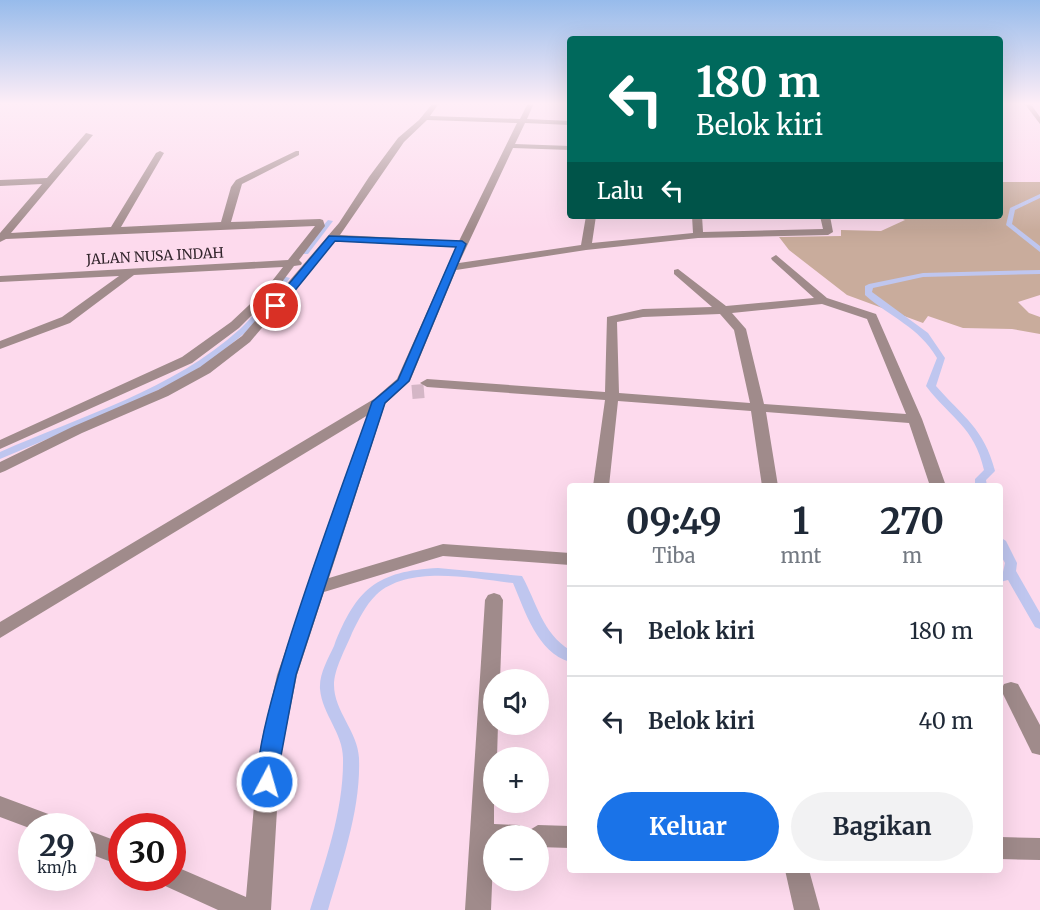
<!DOCTYPE html>
<html lang="id">
<head>
<meta charset="utf-8">
<style>
	:root { --surface:#fff; --page:#f2f2f3; --text:#1f2937; --muted:#747a83; --line:#e0e1e3; --accent:#1a73e8 }
	body { margin:0; font-family:Merriweather,serif; background:var(--page); color:var(--text); height:100vh; display:flex; flex-direction:column; font-size:22px; white-space:nowrap }
	* { box-sizing:border-box; margin:0 }
	p { font-size:20px; color:var(--muted) }
	.icon { flex:none; width:33px; height:33px; fill:none; stroke:currentColor; stroke-width:2; stroke-linecap:round; stroke-linejoin:round }
	.map { position:relative; flex:1; overflow:hidden }
	.sheet { position:absolute; left:567px; top:483px; width:436px; height:390px; display:flex; flex-direction:column; background:var(--surface); border-radius:6px; box-shadow:0 6px 24px #0002 }
	.sheet>* { flex:none }
	.top-card { position:absolute; left:567px; top:36px; width:436px; height:183px; border-radius:6px; box-shadow:0 6px 24px #0002; background:#00695c; color:#fff; overflow:hidden }
	.buttons { position:absolute; left:483px; top:669px; display:grid; gap:12px }
	.buttons a { display:grid; place-items:center; width:66px; height:66px; border-radius:50%; background:var(--surface); box-shadow:0 6px 24px #0002; font-size:30px }
	.speed { position:absolute; left:18px; top:813px; display:flex; gap:12px; font-size:30px; font-weight:700; text-align:center }
	.speed>* { display:grid; place-content:center; width:78px; height:78px; border-radius:50%; background:var(--surface); box-shadow:0 6px 24px #0002; line-height:1 }
	.speed small { font-size:15px; font-weight:400 }
	.speed .limit { border:9px solid #d22; background:#fff; color:#111 }
	.pin { position:absolute; display:grid; place-items:center; width:51px; height:51px; color:#fff; margin:-26px; border:3px solid #fff; border-radius:50%; box-shadow:0 2px 6px #0007 }
	.me { position:absolute; width:66px; margin:-33px; rotate:6deg; stroke-linejoin:round; filter:drop-shadow(0 0 4px #0008) }
	.turn { display:flex; align-items:center; gap:21px; height:126px; padding:0 30px; font-size:27px }
	.turn .icon { width:78px; height:78px; stroke-width:2.5 }
	.turn b { display:block; font-size:42px; line-height:51px }
	.then { display:flex; align-items:center; height:57px; padding:0 30px; background:#0003; gap:12px; font-size:22px }
	.eta { display:flex; justify-content:space-evenly; align-items:center; height:102px; text-align:center }
	.eta b { font-size:36px; font-weight:700; line-height:42px }
	.button { display:flex; gap:12px; margin-top:auto; padding:12px 30px }
	.button a { flex:1; height:69px; border-radius:36px; background:var(--accent); color:#fff; font-size:24px; font-weight:700; line-height:69px; text-align:center }
	.button a+a { background:var(--page); color:var(--text) }
	ul { padding:0; list-style:none }
	li { display:flex; align-items:center; gap:18px; height:90px; padding:0 30px; border-top:2px solid var(--line) }
	li div { flex:1 }
	li b { display:block; font-size:22px }
	li em { font-style:normal }
	.map>svg:first-child { display:block }
</style>
</head>
<body>
<div class="map">
<svg width="1040" height="910" viewBox="0 0 1040 910">
	<rect width="100%" height="100%" fill="#fddaed"/>
	<polygon fill="#c9ac9c" points="1001,182 1040,182 1040,295 1018,302 1029,313 1040,317 1040,334 1012,329 963,328 928,316 923,323 847,295 789,250 779,237 841,236 841,230 881,231 905,220 896,216 1000,216"/>
	<g fill="none" stroke-linecap="round" stroke-linejoin="round">
		<g fill="#bfc6ef" fill-rule="evenodd">
			<polygon points="1040,194 1040,198 1015,210 1012,224 1040,246 1040,252 1006,225 1010,208"/>
			<polygon points="328,220 333,221 308,254 302,254 302,250"/>
			<path d="M1040,270V274L923,277L873,288L872,292L928,333L945,358L936,386C963,417 984,428 995,471L986,480L987,486H975V479L984,470C974,426 951,419 926,386L937,358C918,326 891,318 865,295V286L869,284L923,273Z"/>
			<path d="M283,276L290,278L266,311L246,332L213,359L186,376L126,406L0,459V452C81,416 173,390 240,329C256,314 270,295 283,276Z"/>
			<polygon points="1000,537 1006,541 1017,563 1016,571 1040,613 1040,629 1035,627 1008,580 1000,582 1000,573 1003,572 1005,563 1000,554"/>
			<path d="M438,568L522,576C537,603 542,633 570,650V662C537,652 525,611 513,583C473,579 409,564 376,595C365,606 359,619 352,633C346,648 334,669 334,685C334,711 358,732 359,758C361,809 342,862 328,910H310C325,862 344,810 343,758C343,733 322,714 320,689C319,674 328,659 334,646C356,589 377,571 438,568Z"/>
		</g>
		<polyline stroke="#d4b6c6" stroke-width="14" stroke-dasharray="14 7" stroke-linecap="butt" points="412,392 424,391"/>
		<g fill="#a08b8b" fill-rule="evenodd">
			<path d="M433,103H439L430,116L520,119L528,103H534L527,119L570,121V125L525,123L515,144L570,146V150L513,148L459,263L581,245L586,216H596L592,243L693,233L692,216H702L703,232L823,229L820,216H830L833,232L828,235L698,238L586,250L456,270L410,381L385,404L329,578L443,544L570,553V565L443,556L324,592L297,675L280,760L271,910H218L163,885L160,878H172V865L246,897L258,760L277,675L368,415L0,638V622L374,399L397,379L456,247L335,241L250,342L210,373L168,396L82,433L5,471L0,473V462L72,427L158,390L200,367L242,336L339,223L369,177L398,138L419,120ZM427,120L517,123L459,241L340,235L404,142Z"/>
			<polygon points="1024,103 1030,103 1040,117 1040,124"/>
			<polygon points="86,133 93,135 11,233 111,227 156,153 160,151 164,153 121,227 221,222 231,187 236,180 296,151 299,151 299,155 242,184 231,222 320,219 323,220 325,226 299,260 302,263 301,265 294,266 273,294 239,328 192,363 0,449 0,440 182,357 231,322 265,290 283,267 134,275 70,323 0,349 0,341 62,317 119,276 0,282 0,276 288,260 315,226 6,239 0,242 0,233 42,184 0,186 0,180 47,178"/>
			<path d="M776,255L827,298L876,314L922,419L946,486H930L909,423L766,412L778,486H762L751,411L618,401L609,486H593L605,400L427,387L420,383L427,379L605,392L607,317L643,309L712,307L674,274V270L678,269L726,306L814,298L772,260L771,258ZM822,304L867,319L906,414L764,404L746,329L732,313ZM720,314L734,330L750,403L619,393L617,322L643,317Z"/>
			<polygon points="494,593 500,595 503,600 500,680 494,680 494,724 498,724 497,758 494,758 494,824 519,825 528,831 538,825 570,826 570,848 538,847 538,836 494,836 491,910 465,910 485,600 488,595"/>
			<polygon points="1011,682 1018,684 1040,725 1040,755 1032,753 1001,690 1004,684"/>
			<polygon points="0,796 59,818 63,826 32,826 32,829 0,817"/>
			<polygon points="82,828 122,843 122,866 82,851"/>
			<polygon points="1000,837 1040,838 1040,860 1000,859"/>
			<polygon points="785,870 809,870 820,910 794,910"/>
		</g>
	</g>
	<linearGradient id="sky" x2="0" y2="1"><stop stop-color="#97bbeb"/><stop offset="0.45" stop-color="#feeef7"/><stop offset="1" stop-color="#feeef7" stop-opacity="0"/></linearGradient>
	<rect width="1040" height="230" fill="url(#sky)"/>
	<path fill="#1a73e8" stroke="#114b97" stroke-width="1.5" d="M329,236L462,241L466,244L409,381L385,403L296,675L275,788L267,791L260,788C241,748 353,459 372,402L398,380L456,247L335,241L280,309H272V304Z"/>
	<g text-anchor="middle" dominant-baseline="central" stroke-width="4.5" stroke-linejoin="round" paint-order="stroke">
		<g font-size="14" fill="#32252c" stroke="#fddaed">
			<text transform="translate(155 256) rotate(-3)">JALAN NUSA INDAH</text>
		</g>
	</g>
</svg>
<div class="buttons">
<a><svg class="icon" aria-label="sound" viewBox="0 0 24 24"><path d="M4 9h4l5-4v14l-5-4H4zM17 9q2 3 0 6"/></svg></a>
<a>+</a>
<a>−</a>
</div>
<div class="speed"><div>29<small>km/h</small></div><div class="limit">30</div></div>
<div class="pin" style="left:276px;top:306px;background:#d93025"><svg class="icon" aria-label="arrive" viewBox="0 0 24 24"><path d="M6 21V4h12l-3 4 3 4H6"/></svg></div>
<svg class="me" style="left:267px;top:782px" viewBox="-20 -20 40 40"><circle r="17" fill="#1a73e8" stroke="#fff" stroke-width="3"/><path d="M0-11L8 9 0 5-8 9z" fill="#fff"/></svg>
<div class="top-card">
<div class="turn"><svg class="icon" aria-label="left" viewBox="0 0 24 24"><path d="M17 20v-9H6M10 6l-5 5 5 5"/></svg><div><b>180 m</b>Belok kiri</div></div>
<div class="then">Lalu<svg class="icon" aria-label="left" viewBox="0 0 24 24"><path d="M17 20v-9H6M10 6l-5 5 5 5"/></svg></div>
</div>
<section class="sheet">
<div class="eta">
<div><b>09:49</b><p>Tiba</p></div>
<div><b>1</b><p>mnt</p></div>
<div><b>270</b><p>m</p></div>
</div>
<ul>
<li><svg class="icon" aria-label="left" viewBox="0 0 24 24"><path d="M17 20v-9H6M10 6l-5 5 5 5"/></svg><div><b>Belok kiri</b></div><em>180 m</em></li>
<li><svg class="icon" aria-label="left" viewBox="0 0 24 24"><path d="M17 20v-9H6M10 6l-5 5 5 5"/></svg><div><b>Belok kiri</b></div><em>40 m</em></li>
</ul>
<div class="button"><a>Keluar</a><a>Bagikan</a></div>
</section>
</div>
</body>
</html>
